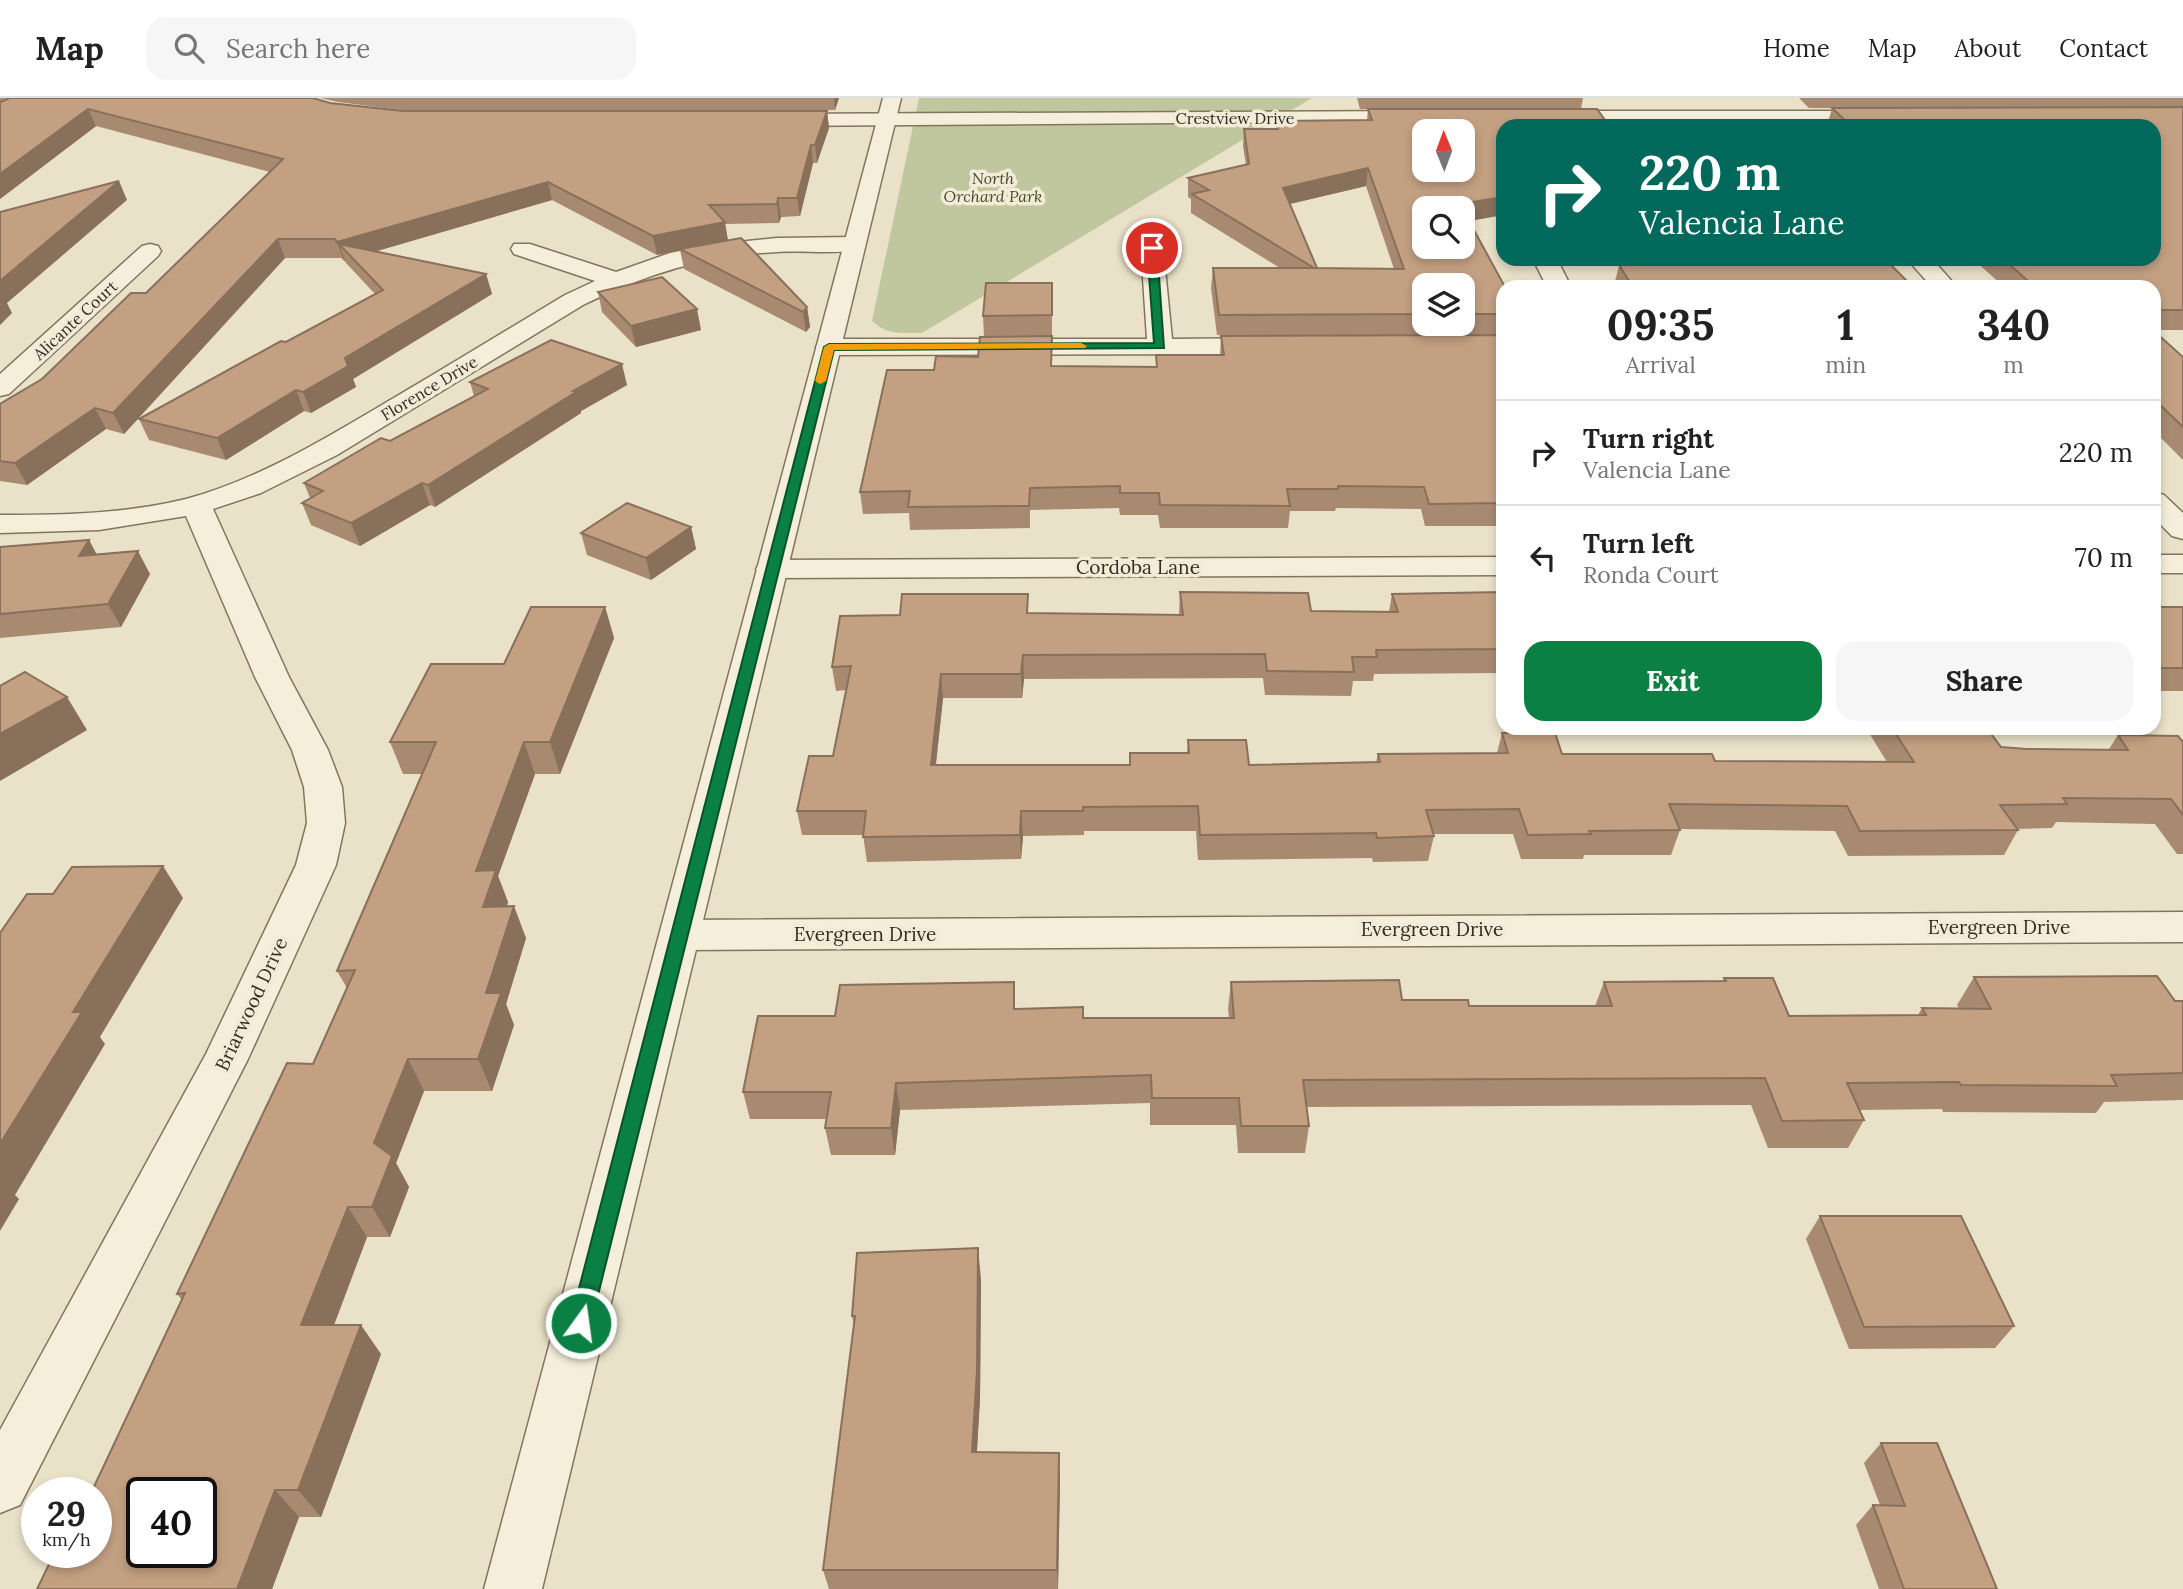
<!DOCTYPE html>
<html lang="en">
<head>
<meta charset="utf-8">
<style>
	:root { --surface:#fff; --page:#f6f6f6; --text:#222; --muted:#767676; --line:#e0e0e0; --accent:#0b8043 }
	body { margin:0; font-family:Lora,serif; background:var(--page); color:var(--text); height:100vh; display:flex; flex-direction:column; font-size:26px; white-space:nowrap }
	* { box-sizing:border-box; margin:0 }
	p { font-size:23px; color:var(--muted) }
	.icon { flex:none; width:38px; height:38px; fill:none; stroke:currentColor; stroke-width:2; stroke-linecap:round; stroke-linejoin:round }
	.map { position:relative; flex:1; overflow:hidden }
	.drawer { position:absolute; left:1496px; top:182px; width:665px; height:455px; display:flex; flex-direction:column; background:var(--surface); border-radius:21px; box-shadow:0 4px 10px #0003 }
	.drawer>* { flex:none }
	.banner { position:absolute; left:1496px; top:21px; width:665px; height:147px; border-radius:21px; box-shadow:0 4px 10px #0003; background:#00695c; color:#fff; overflow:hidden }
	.needle { width:46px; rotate:359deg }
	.controls { position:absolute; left:1412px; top:21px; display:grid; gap:14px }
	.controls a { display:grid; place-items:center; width:63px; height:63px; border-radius:14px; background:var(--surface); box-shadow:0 4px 10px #0003; font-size:35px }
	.speed { position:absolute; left:21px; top:1379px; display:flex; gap:14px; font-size:35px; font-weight:700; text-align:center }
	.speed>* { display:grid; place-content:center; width:91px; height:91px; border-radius:50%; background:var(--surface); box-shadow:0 4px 10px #0003; line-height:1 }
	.speed small { font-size:18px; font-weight:400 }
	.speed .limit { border:4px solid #111; border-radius:10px; background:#fff; color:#111 }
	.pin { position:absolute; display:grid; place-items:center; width:60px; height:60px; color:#fff; margin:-30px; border:4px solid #fff; border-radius:50%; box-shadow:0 2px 7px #0007 }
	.me { position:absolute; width:77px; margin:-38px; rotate:14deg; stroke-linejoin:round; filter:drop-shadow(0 0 5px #0008) }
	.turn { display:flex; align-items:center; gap:24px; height:147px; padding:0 28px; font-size:32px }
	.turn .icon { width:91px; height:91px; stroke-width:2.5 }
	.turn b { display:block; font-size:49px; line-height:60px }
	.eta { display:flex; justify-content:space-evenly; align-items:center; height:119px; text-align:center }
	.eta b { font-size:42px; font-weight:800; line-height:49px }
	.action { display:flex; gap:14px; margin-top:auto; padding:14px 28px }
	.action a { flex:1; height:80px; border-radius:21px; background:var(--accent); color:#fff; font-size:28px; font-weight:800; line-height:80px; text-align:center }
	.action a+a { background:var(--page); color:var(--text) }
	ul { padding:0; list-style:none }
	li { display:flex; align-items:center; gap:21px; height:105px; padding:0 28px; border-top:2px solid var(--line) }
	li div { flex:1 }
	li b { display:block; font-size:26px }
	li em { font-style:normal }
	header { display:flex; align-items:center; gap:42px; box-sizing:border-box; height:98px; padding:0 35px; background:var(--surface); border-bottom:2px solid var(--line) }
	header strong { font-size:33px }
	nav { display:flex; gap:38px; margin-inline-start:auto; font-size:24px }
	.search { width:490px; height:63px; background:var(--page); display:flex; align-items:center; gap:18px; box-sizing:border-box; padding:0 24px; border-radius:21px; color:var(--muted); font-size:26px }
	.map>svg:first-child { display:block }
</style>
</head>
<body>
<header>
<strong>Map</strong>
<div class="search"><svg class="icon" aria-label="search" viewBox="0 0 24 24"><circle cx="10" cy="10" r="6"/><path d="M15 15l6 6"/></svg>Search here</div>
<nav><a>Home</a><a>Map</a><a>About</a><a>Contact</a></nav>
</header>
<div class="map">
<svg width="2183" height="1491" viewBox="0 0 2183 1491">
	<rect width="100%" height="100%" fill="#e9e1c8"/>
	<path fill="#c0c69d" d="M919,0H1312L922,235C904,235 886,237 872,223Z"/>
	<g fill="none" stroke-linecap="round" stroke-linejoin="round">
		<g stroke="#83745f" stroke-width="3">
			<g id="minor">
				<polygon points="1418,13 1428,19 1425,23 775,28 765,22 775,16"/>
				<polygon points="1552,13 1880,13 1890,19 1880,25 1545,23 1542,19"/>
				<path d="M854,139L862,141L865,146L862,151C835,157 804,152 777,154C706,157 646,176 583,207L337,357L261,395L213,411L289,579L328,652L342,689L345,725L336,767L248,961L20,1407L0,1415V1332L206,956L296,767L307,725L304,689L292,652L255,579L186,418L99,432L0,435V417C62,417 125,416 186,401C260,381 326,340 392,301C450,267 507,232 565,197L595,183L514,156L511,151L514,146H530L616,174L670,155L710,147L777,140Z"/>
				<polygon points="1152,143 1160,145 1163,150 1172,241 1274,240 1283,243 1287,248 1283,253 1274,256 829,257 820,254 816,249 820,244 829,241 1147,241 1141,150 1144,145"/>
				<polygon points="150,146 158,148 161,153 158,158 9,296 0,298 0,276 142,148"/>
				<polygon points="1533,161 1557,161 1571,189 1547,189"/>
				<polygon points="1907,161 1932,161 1957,189 1932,189"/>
				<polygon points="2154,394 2164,397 2183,415 2183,441 2172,438 2154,420"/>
				<rect x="2154" y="457" width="29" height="18"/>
				<polygon points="1503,459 1503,477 772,480 761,478 756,471 761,464 772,462"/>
				<polygon points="2183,814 2183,844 681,852 667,848 661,837 667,826 681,822"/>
			</g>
		</g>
		<g stroke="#83745f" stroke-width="3">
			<polygon id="tertiary" points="883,0 901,0 542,1491 484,1491"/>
		</g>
		<use href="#minor" fill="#f5eeda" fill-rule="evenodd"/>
		<use href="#tertiary" fill="#f5eeda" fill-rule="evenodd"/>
	</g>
	<g fill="#a88a70" fill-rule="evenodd">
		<polygon points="0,0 330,5 403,13 827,13 829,30 817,65 813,65 800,118 781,119 779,125 725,126 728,143 807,209 810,229 806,234 684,171 680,152 657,157 552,102 377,153 486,176 492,196 353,281 356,289 311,315 304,313 226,362 149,342 139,321 286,244 375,196 346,165 345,163 341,160 285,160 124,336 106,331 27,387 0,383 0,306 42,281 146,195 270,74 96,28 0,101"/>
		<polygon points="320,0 839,0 835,12 408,13 338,4"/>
		<path d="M1357,0H1583L1581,11L1605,22L1503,28V117L1469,123L1503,189V237H1217L1211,190L1213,170H1280L1191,115V101L1188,99V80L1246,67L1243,48L1244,31H1276V23L1367,22L1368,11H1360ZM1366,88L1394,171L1317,170L1290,106ZM1424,187H1463V226H1424Z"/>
		<polygon points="1799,0 2183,0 2183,232 2154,232 2154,189 2004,189 1973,161 2154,161 2154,28 1827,28 1832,10 1809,10"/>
		<polygon points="1614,161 1885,161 1911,187 1910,189 1616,189 1614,187 1619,168"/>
		<polygon points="1052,185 1052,238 984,238 983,218"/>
		<polygon points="598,194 701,232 636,249 602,214"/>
		<polygon points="2154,233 2183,259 2183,362 2154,333"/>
		<polygon points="1503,237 1503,428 1425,428 1421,411 1336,410 1335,413 1290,413 1288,430 1160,430 1158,417 1120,417 1119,410 1030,412 1030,430 910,432 909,415 863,416 860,394 934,272 1156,269 1156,257 1220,257 1221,238"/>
		<polygon points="470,284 627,287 581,313 581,315 435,409 430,407 360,448 311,427 302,405 310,400 304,385 390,343 474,298"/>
		<polygon points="691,429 696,451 651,482 587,457 581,435"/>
		<polygon points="89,442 97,457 150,476 121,529 0,540 0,449"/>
		<polygon points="1180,494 1311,513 1389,514 1392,496 1503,494 1503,575 1374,576 1373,583 1353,583 1351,598 1265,597 1263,580 1024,581 1022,600 943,600 936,667 1130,667 1130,655 1187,655 1188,642 1249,667 1376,664 1378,656 1497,655 1502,635 1562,656 1715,663 1887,664 1866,630 1945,630 1948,634 2001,649 2027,651 2109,651 2118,637 2183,644 2183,756 2177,756 2155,726 2056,724 2052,730 2017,731 2018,732 2004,757 1848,758 1835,733 1679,731 1680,732 1671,757 1584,757 1583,761 1521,761 1513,736 1433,736 1434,738 1428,763 1373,764 1372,760 1198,762 1196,733 1084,733 1084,737 1023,738 1021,761 867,764 863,737 802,737 797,713 833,658 846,592 836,593 832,569 900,517 1029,515 1179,517"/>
		<polygon points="605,509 614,540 560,676 535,676 498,778 508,804 507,808 526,840 506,906 514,927 492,993 424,993 396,1065 409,1089 390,1139 367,1139 334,1227 381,1256 321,1419 299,1419 272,1491 37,1491 96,1454 182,1202 177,1196 313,966 347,890 337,873 423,676 403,676 390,644 504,566"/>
		<rect x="2154" y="509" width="29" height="84"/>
		<polygon points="1974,879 2175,903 2183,903 2183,1002 2104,1004 2096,1015 1943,1014 1942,1011 1859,1012 1864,1022 1848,1050 1768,1050 1751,1007 1307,1009 1309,1028 1305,1055 1238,1055 1236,1027 1150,1027 1150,1005 900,1012 895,1057 831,1057 825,1030 826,1021 750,1021 743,994 835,918 1015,911 1083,920 1229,920 1228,911 1231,884 1402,902 1469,908 1595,908 1604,884 1723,883 1724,880 1789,918 1918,917 1922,910 1959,910 1957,907"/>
		<polygon points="1820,1118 2014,1228 1995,1250 1849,1251 1806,1141"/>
		<polygon points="981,1181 980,1301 977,1354 1059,1355 1060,1382 1058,1491 829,1491 823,1472 854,1227 852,1218"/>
		<polygon points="1881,1345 1997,1491 1879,1491 1856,1427 1873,1407 1880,1407 1864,1365"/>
	</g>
	<g fill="#88705b">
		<polygon points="834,0 839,0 835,12"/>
		<polygon points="88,11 96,28 0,101 0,76"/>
		<polygon points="827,13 829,30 817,65 815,47"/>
		<polygon points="811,47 813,65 800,118 797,100"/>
		<polygon points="1368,70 1366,88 1281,108 1283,90"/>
		<polygon points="119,83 127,102 7,205 12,215 0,227 0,183"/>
		<polygon points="548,84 552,102 353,160 339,146 345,163 344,163 337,144"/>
		<polygon points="1503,99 1503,117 1463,124 1463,110 1459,110 1460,106"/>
		<polygon points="778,100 781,119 779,125 777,106"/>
		<polygon points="725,124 728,143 657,157 653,138"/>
		<polygon points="278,141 285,160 124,336 113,315"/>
		<polygon points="486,176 492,196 353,281 356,289 311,315 303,294 345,260"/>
		<polygon points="807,209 810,229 806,234 803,214"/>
		<polygon points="697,211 701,232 636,249 631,228"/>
		<polygon points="622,266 627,287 581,313 581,315 435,409 428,387 573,293"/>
		<polygon points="296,292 304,313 226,362 217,340"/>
		<polygon points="95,310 106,331 27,387 15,365"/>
		<polygon points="422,385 430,407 360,448 351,425"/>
		<polygon points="691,429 696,451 651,482 646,460"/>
		<polygon points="89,442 101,465 79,458"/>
		<polygon points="138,453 150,476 121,529 108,506"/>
		<polygon points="605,509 614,540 560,676 550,644"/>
		<polygon points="1023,557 1024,581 1022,600 1021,576"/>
		<polygon points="941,576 943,600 933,691 931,667"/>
		<polygon points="67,599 87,632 0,683 0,636"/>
		<polygon points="524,644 535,676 498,778 508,804 496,841 483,809 476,773"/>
		<polygon points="1021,713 1023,738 1021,761 1020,737"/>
		<polygon points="163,768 183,800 100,939 105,946 15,1097 19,1101 0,1133 0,1046 73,914"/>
		<polygon points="514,808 526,840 506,906 514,927 492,993 478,961 486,895"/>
		<polygon points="408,961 424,993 396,1065 409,1089 390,1139 372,1109 374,1045"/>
		<polygon points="896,985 900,1012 895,1057 891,1030"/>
		<polygon points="348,1109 367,1139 323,1256 301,1227"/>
		<polygon points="978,1150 981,1181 980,1301 975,1382 972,1354"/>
		<polygon points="361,1227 381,1256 321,1419 298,1392"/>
		<polygon points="1059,1355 1060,1382 1058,1491 1057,1472"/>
		<polygon points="275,1392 299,1419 272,1491 237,1491"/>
	</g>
	<g fill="#c3a082" stroke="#88705b" stroke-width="2" fill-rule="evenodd">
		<polygon points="10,0 313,0 330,5 403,13 827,13 815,47 811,47 797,100 778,100 777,106 709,107 725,124 653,138 548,84 337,144 335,141 278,141 113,315 95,310 15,365 0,363 0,306 42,281 131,195 146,195 283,61 88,11 0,76 0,4"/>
		<polygon points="2183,9 2183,212 2154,212 2154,189 2035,189 2003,161 2154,161 2154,28 1851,28 1832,10"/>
		<path d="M1368,11H1597L1605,22H1746L1751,28H1503V99L1460,106L1462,110H1424V149H1463V112L1505,189H1503V216H1463V187H1424V216L1219,217L1213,170H1314L1192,96L1209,92L1188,80L1249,66L1244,31H1278L1276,23L1372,22ZM1424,33H1463V72H1424ZM1368,70L1404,171L1317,170L1283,90Z"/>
		<polygon points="119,83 0,183 0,114"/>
		<polygon points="741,140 807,209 803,214 680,151"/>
		<polygon points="339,146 486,176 345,260 348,268 303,294 296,292 217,340 139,321 281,243 286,244 383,192"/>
		<polygon points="1631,161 1885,161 1911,187 1869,188 1870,189 1633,189 1619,167 1634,167"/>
		<polygon points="662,179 697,211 631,228 598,194"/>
		<polygon points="986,185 1052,185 1052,217 983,218"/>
		<polygon points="2154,233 2183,259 2183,329 2154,301"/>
		<polygon points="1503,237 1503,405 1429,406 1424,389 1338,388 1338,391 1287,391 1290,408 1160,407 1159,395 1120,395 1120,388 1030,390 1029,408 908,409 910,393 860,394 887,272 934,272 936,258 978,259 980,239 1052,238 1051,268 1157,269 1156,257 1224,257 1221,238"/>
		<polygon points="551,242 622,266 573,293 576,294 428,387 422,385 351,425 302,405 323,393 304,385 381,340 390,343 488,291 470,284"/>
		<polygon points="627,405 691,429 646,460 581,435"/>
		<polygon points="89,442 79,458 138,453 108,506 0,516 0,449"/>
		<polygon points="1180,494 1308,495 1311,513 1398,514 1392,496 1503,494 1503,551 1376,552 1377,559 1352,559 1354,574 1267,573 1265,556 1023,557 1021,576 941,576 931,667 1130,667 1130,655 1189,655 1188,642 1246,642 1249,667 1380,664 1378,656 1508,655 1502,635 1555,635 1562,656 1712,656 1715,663 1914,664 1892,630 1945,630 1948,634 1989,633 2001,649 2027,651 2128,652 2118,637 2178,638 2183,644 2183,717 2171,701 2063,700 2067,706 2000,707 2018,732 1860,733 1847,708 1669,706 1680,732 1589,733 1591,736 1528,737 1519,711 1426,712 1434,738 1377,740 1376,735 1200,737 1198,708 1083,709 1083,713 1021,713 1020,737 863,739 866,713 797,713 809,658 833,658 851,568 832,569 840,518 900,517 902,496 1028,496 1027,515 1183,517"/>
		<path d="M531,509H605L550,644H524L476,773L496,772L483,809L514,808L486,895H501L478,961H408L374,1045L392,1058L372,1109H348L301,1227H361L298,1392H275L237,1491H37L55,1454H96V1395H91L185,1195L177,1196L287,965L313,966L355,872L337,873L436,644H390L431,566H504ZM142,1395H201V1454H142Z"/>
		<rect x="2154" y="509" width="29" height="61"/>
		<polygon points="25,574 67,599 0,636 0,588"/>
		<polygon points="163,768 73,914 82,914 0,1046 0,835 27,796 53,796 72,769"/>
		<polygon points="2157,878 2175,903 2183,903 2183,975 2111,977 2117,988 1961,987 1959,984 1847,985 1864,1022 1782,1023 1765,980 1303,982 1309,1028 1241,1028 1239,1000 1152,1000 1151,977 896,985 891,1030 825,1030 831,994 743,994 758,918 835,918 840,887 1014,884 1014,911 1083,909 1083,920 1234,920 1231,884 1399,882 1402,902 1468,902 1469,908 1612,908 1604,884 1726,883 1724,880 1773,880 1789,918 1926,917 1922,910 1991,911 1974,879"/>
		<polygon points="1820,1118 1961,1118 2014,1228 1864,1229"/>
		<polygon points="978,1150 977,1272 972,1354 1059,1355 1057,1472 823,1472 855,1218 852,1218 857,1155"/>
		<polygon points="1881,1345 1937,1345 1997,1491 1904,1491 1873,1407 1905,1408"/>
	</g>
	<polygon fill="#0b8043" stroke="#07532c" stroke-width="2" points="1152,147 1157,150 1164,250 834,252 591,1225 588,1232 581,1234 573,1232 570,1225 824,249 829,246 1154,245 1147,150"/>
	<polygon fill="#f59e0b" points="1081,245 1087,248 1085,250 834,252 826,283 820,286 815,283 824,249 829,246"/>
	<g text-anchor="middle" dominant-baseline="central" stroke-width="7" stroke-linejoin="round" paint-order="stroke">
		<g font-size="16" fill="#352c21" stroke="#f2ebd7">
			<text x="1235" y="20">Crestview Drive</text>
			<text transform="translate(75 222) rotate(-43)">Alicante Court</text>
			<text transform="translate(429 290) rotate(-31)">Florence Drive</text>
		</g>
		<g font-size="16" font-style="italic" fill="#444f2a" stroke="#f2ebd7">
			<text x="993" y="80">North<tspan x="993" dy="18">Orchard Park</tspan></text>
		</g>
		<g font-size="19" fill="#352c21" stroke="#f2ebd7">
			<text x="1138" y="469">Cordoba Lane</text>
			<text x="1999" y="829">Evergreen Drive</text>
			<text x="1432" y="831">Evergreen Drive</text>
			<text x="865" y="836">Evergreen Drive</text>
			<text transform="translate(251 906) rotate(-65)">Briarwood Drive</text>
		</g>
	</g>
</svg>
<div class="controls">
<a><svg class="needle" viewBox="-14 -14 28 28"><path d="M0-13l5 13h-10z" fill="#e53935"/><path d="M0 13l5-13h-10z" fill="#767676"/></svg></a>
<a><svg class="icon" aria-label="search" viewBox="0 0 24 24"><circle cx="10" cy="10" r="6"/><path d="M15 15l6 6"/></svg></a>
<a><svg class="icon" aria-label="layers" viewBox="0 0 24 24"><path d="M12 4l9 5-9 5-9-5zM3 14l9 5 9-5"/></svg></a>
</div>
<div class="speed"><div>29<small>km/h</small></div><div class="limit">40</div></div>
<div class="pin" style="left:1152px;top:150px;background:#d93025"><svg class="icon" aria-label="arrive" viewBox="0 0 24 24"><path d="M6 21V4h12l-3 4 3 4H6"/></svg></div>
<svg class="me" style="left:581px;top:1225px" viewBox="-20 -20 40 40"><circle r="17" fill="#0b8043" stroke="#fff" stroke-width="3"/><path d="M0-11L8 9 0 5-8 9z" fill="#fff"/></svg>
<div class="banner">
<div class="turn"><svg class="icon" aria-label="right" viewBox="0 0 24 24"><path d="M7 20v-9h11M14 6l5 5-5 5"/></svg><div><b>220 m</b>Valencia Lane</div></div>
</div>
<section class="drawer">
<div class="eta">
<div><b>09:35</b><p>Arrival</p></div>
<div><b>1</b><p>min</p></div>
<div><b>340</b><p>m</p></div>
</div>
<ul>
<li><svg class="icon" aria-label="right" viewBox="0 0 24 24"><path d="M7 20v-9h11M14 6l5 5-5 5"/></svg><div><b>Turn right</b><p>Valencia Lane</p></div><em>220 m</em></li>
<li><svg class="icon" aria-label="left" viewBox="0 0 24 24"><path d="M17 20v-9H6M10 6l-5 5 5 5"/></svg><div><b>Turn left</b><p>Ronda Court</p></div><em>70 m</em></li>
</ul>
<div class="action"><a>Exit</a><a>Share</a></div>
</section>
</div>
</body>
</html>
